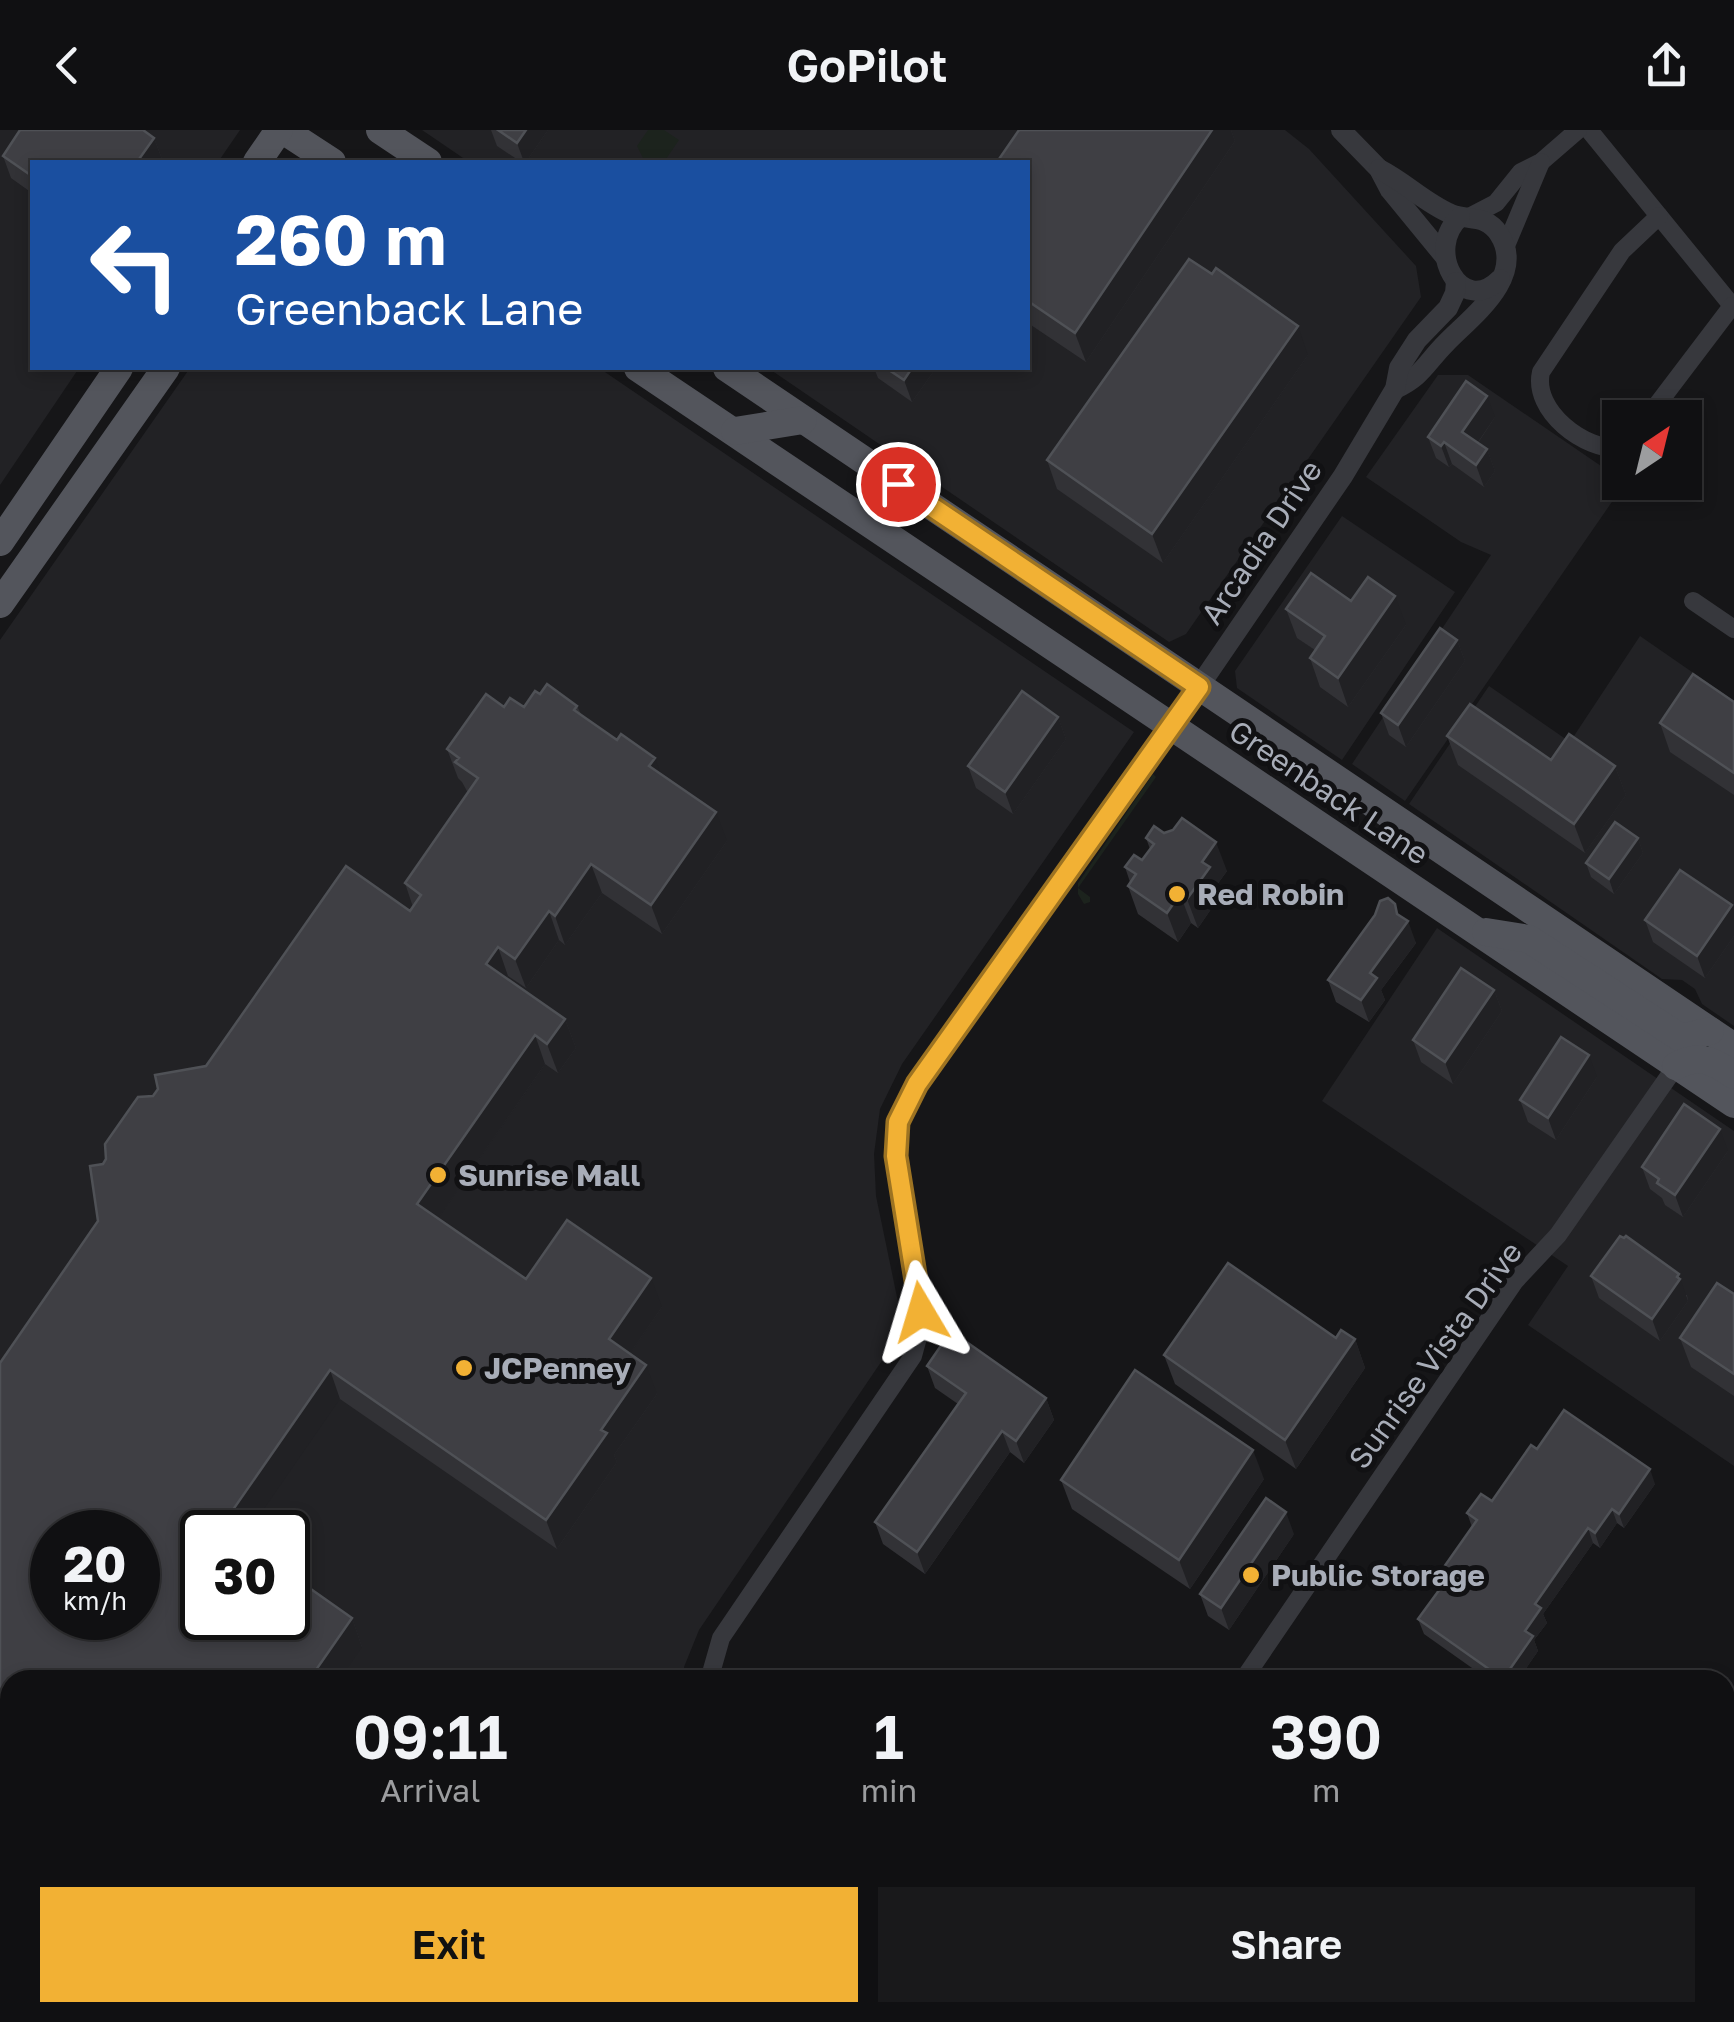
<!DOCTYPE html>
<html lang="en">
<head>
<meta charset="utf-8">
<style>
	:root { --surface:#101012; --page:#19191b; --text:#f1f3f6; --muted:#9c9d9f; --line:#303032; --accent:#f2b134 }
	body { margin:0; font-family:"Golos Text",sans-serif; background:var(--page); color:var(--text); height:100vh; display:flex; flex-direction:column; font-size:38px; white-space:nowrap }
	* { box-sizing:border-box; margin:0 }
	p { font-size:32px; color:var(--muted) }
	.icon { flex:none; width:55px; height:55px; fill:none; stroke:currentColor; stroke-width:2; stroke-linecap:round; stroke-linejoin:round }
	.map { position:relative; flex:1; overflow:hidden }
	.drawer { position:absolute; left:0px; top:1540px; width:1735px; height:352px; display:flex; flex-direction:column; background:var(--surface); border-radius:30px 30px 0 0; box-shadow:0 5px 15px #0003,0 0 0 2px var(--line) }
	.drawer>* { flex:none }
	.top-card { position:absolute; left:30px; top:30px; width:1000px; height:210px; border-radius:0px; box-shadow:0 5px 15px #0003,0 0 0 2px var(--line); background:#1a4fa0; color:#fff; overflow:hidden }
	.needle { width:65px; rotate:35deg }
	.fabs { position:absolute; left:1602px; top:270px; display:grid; gap:20px }
	.fabs a { display:grid; place-items:center; width:100px; height:100px; border-radius:0px; background:var(--surface); box-shadow:0 5px 15px #0003,0 0 0 2px var(--line); font-size:50px }
	.speed { position:absolute; left:30px; top:1380px; display:flex; gap:20px; font-size:50px; font-weight:700; text-align:center }
	.speed>* { display:grid; place-content:center; width:130px; height:130px; border-radius:50%; background:var(--surface); box-shadow:0 5px 15px #0003,0 0 0 2px var(--line); line-height:1 }
	.speed small { font-size:25px; font-weight:400 }
	.speed .limit { border:5px solid #111; border-radius:15px; background:#fff; color:#111 }
	.pin { position:absolute; display:grid; place-items:center; width:85px; height:85px; color:#fff; margin:-42px; border:5px solid #fff; border-radius:50%; box-shadow:0 2px 10px #0007 }
	.me { position:absolute; width:110px; margin:-55px; rotate:353deg; stroke-linejoin:round; filter:drop-shadow(0 0 8px #0008) }
	.turn { display:flex; align-items:center; gap:35px; height:210px; padding:0 40px; font-size:45px }
	.turn .icon { width:130px; height:130px; stroke-width:2.5 }
	.turn b { display:block; font-size:70px; line-height:85px }
	.eta { display:flex; justify-content:space-evenly; align-items:center; height:170px; text-align:center }
	.eta b { font-size:60px; font-weight:600; line-height:70px }
	.action { display:flex; gap:20px; margin-top:auto; padding:20px 40px }
	.action a { flex:1; height:115px; border-radius:0px; background:var(--accent); color:#111; font-size:40px; font-weight:600; line-height:115px; text-align:center }
	.action a+a { background:var(--page); color:var(--text) }
	header { display:flex; justify-content:space-between; align-items:center; height:130px; padding:0 40px; background:var(--surface); font-size:45px; font-weight:600 }
	.map>svg:first-child { display:block }
</style>
</head>
<body>
<header><svg class="icon" aria-label="back" viewBox="0 0 24 24"><path d="M15 5l-7 7 7 7"/></svg>GoPilot<svg class="icon" aria-label="share" viewBox="0 0 24 24"><path d="M12 15V3M7 8l5-5 5 5M5 13v7h14v-7"/></svg></header>
<div class="map">
<svg width="1734" height="1892" viewBox="0 0 1734 1892">
	<rect width="100%" height="100%" fill="#161618"/>
	<g fill="#222225" fill-rule="evenodd">
		<polygon points="0,0 240,0 218,32 32,32 32,238 79,238 0,355"/>
		<polygon points="422,0 1285,0 1309,19 1416,136 1421,167 1186,504 1169,512 768,238 1028,238 1028,32 469,32"/>
		<path d="M190,238H599L1134,602L902,934L880,979L874,1024L876,1066L898,1172L896,1210L699,1500L684,1537L685,1550H10V1882L627,1883L620,1892H0V510ZM52,1402H138V1488H52ZM202,1402H288V1488H202Z"/>
		<polygon points="1438,245 1468,245 1620,349 1620,352 1625,353 1405,671 1352,634 1491,425 1461,412 1366,347"/>
		<polygon points="1342,386 1455,462 1342,630 1237,558 1235,541"/>
		<polygon points="1640,506 1734,571 1734,896 1702,874 1695,859 1682,850 1662,849 1409,674 1489,556 1570,612"/>
		<polygon points="1437,798 1734,1001 1734,1336 1528,1195 1568,1136 1322,971"/>
	</g>
	<g fill="#1c231d">
		<polygon points="648,0 664,0 679,10 664,32 645,32 637,16"/>
		<polygon points="1153,644 1156,647 1078,758 1090,767 1090,772 1084,774 1078,764 1078,753"/>
	</g>
	<g fill="none" stroke-linecap="round" stroke-linejoin="round">
		<g stroke="#37383d" stroke-width="18">
			<polyline points="1589,0 1734,178"/>
			<polyline points="1471,86 1496,73 1521,42 1541,32 1578,0"/>
			<polyline points="1505,118 1541,32"/>
			<polyline points="1647,288 1732,176"/>
			<path d="M1620,318C1585,321 1532,281 1541,242L1622,121L1659,86"/>
			<polyline points="1693,471 1734,499"/>
			<polyline points="709,1550 721,1508 913,1226 919,1204 921,1173 897,1026 898,993 917,955 1172,596"/>
			<polyline points="1243,1550 1515,1151 1558,1105 1676,936"/>
			<polyline points="888,1882 902,1892"/>
			<polyline points="644,1892 651,1882"/>
			<polyline points="712,1892 718,1882"/>
			<polyline points="1011,1892 1017,1882"/>
		</g>
		<g stroke="#37383d" stroke-width="20">
			<polyline points="1341,0 1379,39 1390,60 1445,127"/>
			<path d="M1379,39C1405,52 1425,73 1451,84C1469,91 1486,84 1499,104C1527,147 1471,187 1446,213C1426,233 1422,247 1395,259"/>
			<path d="M1460,87C1424,119 1461,188 1500,149"/>
			<polyline points="1172,596 1343,346 1395,259 1399,238 1417,210 1448,178 1455,163 1456,152"/>
		</g>
		<g stroke="#45474d" stroke-width="22">
			<polyline points="1725,1849 1734,1836"/>
			<polyline points="1695,1892 1702,1882"/>
		</g>
		<g stroke="#53555c" stroke-width="28">
			<polyline points="283,0 332,32"/>
			<polyline points="380,0 428,32"/>
			<polyline points="257,32 279,0"/>
			<polyline points="638,238 1734,974"/>
			<polyline points="727,238 1734,917"/>
			<polyline points="735,301 803,290"/>
			<polyline points="0,412 119,238"/>
			<polyline points="0,474 166,238"/>
			<polyline points="1486,802 1529,809 1681,908 1710,901"/>
			<path d="M1676,936C1700,923 1713,931 1734,945"/>
		</g>
	</g>
	<g fill="#323236">
		<polygon points="491,0 548,0 526,32 521,32 497,16"/>
		<polygon points="1019,0 1231,0 1235,11 1086,232 1028,193 1028,32"/>
		<polygon points="154,8 162,29 32,32 32,63 11,48 3,26"/>
		<polygon points="1308,225 1163,433 1057,359 1047,330"/>
		<polygon points="874,238 936,238 912,272 878,248"/>
		<polygon points="1495,287 1478,313 1487,319 1495,341 1484,357 1452,334 1449,337 1436,328 1428,307"/>
		<polygon points="1351,471 1406,495 1348,577 1320,557 1310,528 1315,520 1297,508 1286,479"/>
		<polygon points="1457,510 1465,531 1406,617 1389,605 1381,583"/>
		<polygon points="540,564 577,576 581,584 661,644 727,711 662,804 602,763 565,815 559,810 526,858 508,846 507,848 565,889 576,918 558,943 545,934 438,1088 526,1149 662,1177 630,1223 657,1264 614,1325 617,1332 557,1419 340,1269 202,1402 352,1488 362,1517 10,1550 10,1734 0,1727 0,1233 98,1091 103,1034 153,966 206,936 410,781 413,777 405,753 468,663 462,652 458,648 447,619 504,577 524,577"/>
		<polygon points="1734,572 1734,665 1670,622 1660,593"/>
		<polygon points="1058,587 1066,609 1013,684 976,658 968,636"/>
		<polygon points="1447,606 1551,630 1615,636 1626,665 1585,723 1458,635"/>
		<polygon points="1164,703 1227,741 1216,756 1220,766 1198,798 1191,793 1178,812 1138,784 1128,756 1130,752 1125,737 1142,730 1150,719 1146,708"/>
		<polygon points="1638,708 1643,723 1614,764 1591,747 1586,733"/>
		<polygon points="1732,775 1734,780 1734,806 1705,848 1653,812 1645,790"/>
		<polygon points="1400,785 1416,813 1381,860 1385,870 1369,892 1336,872 1328,850"/>
		<polygon points="1494,860 1502,881 1453,954 1421,932 1413,910"/>
		<polygon points="1597,947 1556,1010 1528,992 1520,970"/>
		<polygon points="1728,1021 1683,1087 1665,1075 1662,1068 1650,1059 1642,1037"/>
		<polygon points="1591,1146 1687,1165 1688,1171 1660,1211 1599,1168"/>
		<polygon points="1734,1164 1734,1266 1691,1237 1680,1208"/>
		<polygon points="1336,1208 1355,1209 1365,1238 1296,1339 1175,1254 1164,1225"/>
		<polygon points="927,1236 1046,1268 1054,1290 1024,1333 1010,1322 925,1444 883,1414 875,1392 958,1274 935,1258"/>
		<polygon points="1537,1319 1655,1354 1624,1398 1617,1393 1600,1418 1593,1413 1543,1484 1547,1493 1534,1510 1538,1521 1518,1550 1489,1550 1424,1504 1418,1489 1441,1457 1437,1447 1472,1397 1467,1383 1492,1371"/>
		<polygon points="1264,1349 1190,1459 1072,1379 1061,1350"/>
		<polygon points="1294,1404 1229,1500 1208,1486 1200,1464"/>
		<polygon points="0,1812 77,1887 74,1892 0,1892"/>
	</g>
	<g fill="#212124">
		<polygon points="526,0 548,0 526,32 524,32 517,13"/>
		<polygon points="1212,0 1231,0 1235,11 1086,232 1075,203"/>
		<polygon points="154,8 162,29 160,32 137,32"/>
		<polygon points="1298,196 1308,225 1163,433 1152,404"/>
		<polygon points="912,238 936,238 912,272 904,250"/>
		<polygon points="1487,266 1495,287 1470,324 1462,302"/>
		<polygon points="1444,312 1452,334 1449,337 1441,316"/>
		<polygon points="1487,319 1495,341 1484,357 1476,335"/>
		<polygon points="1395,466 1406,495 1348,577 1338,548"/>
		<polygon points="1457,510 1465,531 1406,617 1398,595"/>
		<polygon points="1058,587 1066,609 1013,684 1005,662"/>
		<polygon points="655,628 666,657 649,636"/>
		<polygon points="1615,636 1626,665 1585,723 1574,694"/>
		<polygon points="716,682 727,711 662,804 651,775"/>
		<polygon points="1638,708 1643,723 1614,764 1609,749"/>
		<polygon points="1216,712 1227,741 1216,756 1220,766 1198,798 1187,769 1202,732"/>
		<polygon points="591,734 602,763 565,815 555,786"/>
		<polygon points="1180,764 1191,793 1178,812 1167,783"/>
		<polygon points="1395,774 1404,797 1408,791 1416,813 1381,860 1385,870 1369,892 1361,870 1370,843 1397,784"/>
		<polygon points="1732,775 1734,780 1734,806 1705,848 1697,826"/>
		<polygon points="549,781 559,810 526,858 515,829"/>
		<polygon points="498,817 508,846 497,863 486,834"/>
		<polygon points="1494,860 1502,881 1453,954 1445,932"/>
		<polygon points="565,889 576,918 558,943 547,914"/>
		<polygon points="535,905 545,934 428,1103 417,1074"/>
		<polygon points="1589,925 1597,947 1556,1010 1548,988"/>
		<polygon points="1720,999 1728,1021 1683,1087 1675,1065"/>
		<polygon points="1679,1144 1688,1171 1660,1211 1652,1189"/>
		<polygon points="651,1148 662,1177 620,1238 609,1209"/>
		<polygon points="1355,1209 1365,1238 1296,1339 1285,1310"/>
		<polygon points="646,1235 657,1264 614,1325 617,1332 557,1419 546,1390 601,1300"/>
		<polygon points="330,1240 340,1269 248,1402 223,1402 221,1397"/>
		<polygon points="1046,1268 1054,1290 1024,1333 1016,1311"/>
		<polygon points="1002,1301 1010,1322 925,1444 917,1422"/>
		<polygon points="1253,1320 1264,1349 1190,1459 1179,1430"/>
		<polygon points="1650,1339 1655,1354 1624,1398 1619,1384"/>
		<polygon points="1612,1379 1617,1393 1600,1418 1595,1403"/>
		<polygon points="1286,1382 1294,1404 1229,1500 1221,1478"/>
		<polygon points="1588,1398 1593,1413 1543,1484 1547,1493 1534,1510 1538,1521 1518,1550 1504,1550 1525,1501 1535,1474"/>
		<polygon points="352,1488 362,1517 339,1550 309,1550"/>
		<polygon points="10,1698 10,1725 4,1708"/>
		<polygon points="50,1882 76,1882 77,1887 74,1892 43,1892"/>
	</g>
	<g fill="#3f3f44" stroke="#4f5156" stroke-width="2.5" fill-rule="evenodd">
		<polygon points="20,0 143,0 154,8 137,32 32,32 32,46 3,26"/>
		<polygon points="498,0 526,0 517,13"/>
		<polygon points="1019,0 1212,0 1075,203 1028,171 1028,32 997,32"/>
		<polygon points="1189,129 1212,144 1216,138 1298,196 1152,404 1047,330"/>
		<polygon points="886,238 912,238 904,250"/>
		<polygon points="1466,251 1487,266 1462,302 1487,319 1476,335 1444,312 1441,316 1428,307"/>
		<polygon points="1311,443 1351,471 1368,447 1395,466 1338,548 1310,528 1325,506 1286,479"/>
		<polygon points="1440,498 1457,510 1398,595 1381,583"/>
		<polygon points="1693,544 1734,572 1734,643 1660,593"/>
		<path d="M547,554L577,576L574,580L617,610L621,604L655,628L649,636L716,682L651,775L591,734L555,786L549,781L515,829L498,817L486,834L565,889L547,914L535,905L417,1074L526,1149L567,1090L651,1148L609,1209L646,1235L601,1300L607,1303L546,1390L330,1240L221,1397L229,1402H202V1488H288V1443L352,1488L309,1550H10V1698L4,1708L0,1705V1233L98,1091L90,1036L103,1034L106,1029L105,1014L138,967L153,966L158,959L155,945L206,936L346,736L410,781L421,765L405,753L478,648L455,632L459,628L447,619L486,564L504,577L510,568L524,577L535,561L540,564ZM52,1402H138V1488H52Z"/>
		<polygon points="1022,561 1058,587 1005,662 968,636"/>
		<polygon points="1470,574 1551,630 1569,604 1615,636 1574,694 1447,606"/>
		<polygon points="1182,688 1216,712 1202,732 1210,737 1187,769 1180,764 1167,783 1128,756 1136,744 1125,737 1134,725 1142,730 1154,714 1146,708 1154,696 1164,703 1173,700"/>
		<polygon points="1615,692 1638,708 1609,749 1586,733"/>
		<polygon points="1680,740 1732,775 1697,826 1645,790"/>
		<polygon points="1388,768 1395,774 1397,784 1408,791 1370,843 1377,848 1361,870 1328,850 1375,785 1380,771"/>
		<polygon points="1461,838 1494,860 1445,932 1413,910"/>
		<polygon points="1561,907 1589,925 1548,988 1520,970"/>
		<polygon points="1684,974 1720,999 1675,1065 1657,1053 1659,1049 1642,1037"/>
		<polygon points="1620,1106 1624,1108 1626,1106 1679,1144 1677,1147 1680,1149 1652,1189 1591,1146"/>
		<polygon points="1228,1133 1336,1208 1341,1200 1355,1209 1285,1310 1164,1225"/>
		<polygon points="1717,1153 1734,1164 1734,1244 1680,1208"/>
		<polygon points="951,1201 1046,1268 1016,1311 1002,1301 917,1422 875,1392 966,1263 927,1236"/>
		<polygon points="1135,1240 1253,1320 1179,1430 1061,1350"/>
		<polygon points="1564,1280 1650,1339 1619,1384 1612,1379 1595,1403 1588,1398 1535,1474 1541,1478 1525,1501 1533,1506 1503,1549 1418,1489 1445,1452 1437,1447 1477,1390 1467,1383 1481,1364 1492,1371 1531,1315 1537,1319"/>
		<polygon points="1266,1368 1286,1382 1221,1478 1200,1464"/>
		<polygon points="0,1812 10,1819 10,1882 50,1882 43,1892 13,1892 0,1883"/>
	</g>
	<g fill="none" stroke-linecap="round" stroke-linejoin="round">
		<g stroke="#9d7322" stroke-width="25">
			<polyline id="route" points="898,354 1199,557 917,954 898,992 896,1026 921,1182"/>
		</g>
		<use href="#route" stroke="#f2b134" stroke-width="18"/>
	</g>
	<g fill="#f2b134" stroke="#111113" stroke-width="4">
		<circle cx="1177" cy="764" r="10"/>
		<circle cx="438" cy="1045" r="10"/>
		<circle cx="464" cy="1238" r="10"/>
		<circle cx="1251" cy="1445" r="10"/>
	</g>
	<g text-anchor="middle" dominant-baseline="central" stroke-width="10" stroke-linejoin="round" paint-order="stroke">
		<g font-size="30" fill="#a8adb8" stroke="#111113">
			<text transform="translate(1261 412) rotate(-56)">Arcadia Drive</text>
			<text transform="translate(1329 662) rotate(34)">Greenback Lane</text>
			<text transform="translate(1435 1225) rotate(-54)">Sunrise Vista Drive</text>
		</g>
		<g font-size="30" font-weight="bold" fill="#a8adb8" stroke="#111113" text-anchor="start">
			<text x="1197" y="764">Red Robin</text>
			<text x="458" y="1045">Sunrise Mall</text>
			<text x="484" y="1238">JCPenney</text>
			<text x="1271" y="1445">Public Storage</text>
		</g>
	</g>
</svg>
<div class="fabs">
<a><svg class="needle" viewBox="-14 -14 28 28"><path d="M0-13l5 13h-10z" fill="#e53935"/><path d="M0 13l5-13h-10z" fill="#9c9d9f"/></svg></a>
</div>
<div class="speed"><div>20<small>km/h</small></div><div class="limit">30</div></div>
<div class="pin" style="left:898px;top:354px;background:#d93025"><svg class="icon" aria-label="arrive" viewBox="0 0 24 24"><path d="M6 21V4h12l-3 4 3 4H6"/></svg></div>
<svg class="me" style="left:921px;top:1182px" viewBox="-20 -20 40 40"><path d="M0-17L14 15 0 8-14 15z" fill="#f2b134" stroke="#fff" stroke-width="4"/></svg>
<div class="top-card">
<div class="turn"><svg class="icon" aria-label="left" viewBox="0 0 24 24"><path d="M17 20v-9H6M10 6l-5 5 5 5"/></svg><div><b>260 m</b>Greenback Lane</div></div>
</div>
<section class="drawer">
<div class="eta">
<div><b>09:11</b><p>Arrival</p></div>
<div><b>1</b><p>min</p></div>
<div><b>390</b><p>m</p></div>
</div>
<div class="action"><a>Exit</a><a>Share</a></div>
</section>
</div>
</body>
</html>
